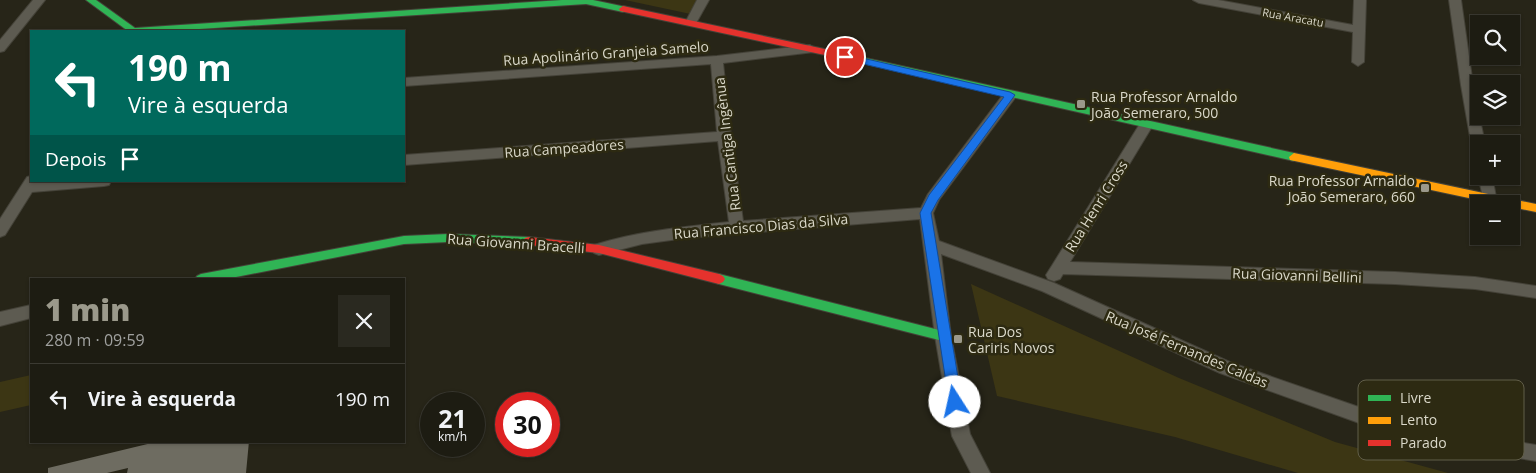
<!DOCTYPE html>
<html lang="pt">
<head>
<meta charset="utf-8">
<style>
	:root { --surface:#1d1c12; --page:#2a2920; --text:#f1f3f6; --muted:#a0a19f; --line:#3b3a32; --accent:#9b998b }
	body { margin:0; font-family:"Open Sans",sans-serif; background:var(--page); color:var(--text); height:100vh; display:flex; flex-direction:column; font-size:19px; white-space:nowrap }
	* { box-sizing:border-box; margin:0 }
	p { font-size:16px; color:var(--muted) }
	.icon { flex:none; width:28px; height:28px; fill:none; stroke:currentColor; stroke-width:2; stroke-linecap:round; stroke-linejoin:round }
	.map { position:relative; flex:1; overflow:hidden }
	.details { position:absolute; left:30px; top:278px; width:375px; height:165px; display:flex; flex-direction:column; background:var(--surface); border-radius:0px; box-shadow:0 1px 4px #0004,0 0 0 1px var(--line) }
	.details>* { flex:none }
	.top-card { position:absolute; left:30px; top:30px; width:375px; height:152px; border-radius:0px; box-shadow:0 1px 4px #0004,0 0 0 1px var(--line); background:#00695c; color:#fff; overflow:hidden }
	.tools { position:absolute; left:1470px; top:15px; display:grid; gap:10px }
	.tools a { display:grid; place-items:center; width:50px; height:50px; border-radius:0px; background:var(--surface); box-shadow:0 1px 4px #0004,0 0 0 1px var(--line); font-size:25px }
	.speed { position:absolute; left:420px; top:392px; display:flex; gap:10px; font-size:25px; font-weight:700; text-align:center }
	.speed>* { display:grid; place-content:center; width:65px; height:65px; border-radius:50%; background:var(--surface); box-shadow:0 1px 4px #0004,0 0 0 1px var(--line); line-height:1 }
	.speed small { font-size:12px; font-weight:400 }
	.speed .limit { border:8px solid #d22; background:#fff; color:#111 }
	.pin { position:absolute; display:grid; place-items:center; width:42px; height:42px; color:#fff; margin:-21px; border:2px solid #fff; border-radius:50%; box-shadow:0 1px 5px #0007 }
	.me { position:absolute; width:55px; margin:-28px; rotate:350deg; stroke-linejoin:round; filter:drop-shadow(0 0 4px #0008) }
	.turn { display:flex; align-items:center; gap:18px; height:105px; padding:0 15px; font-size:22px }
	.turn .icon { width:65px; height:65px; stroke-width:2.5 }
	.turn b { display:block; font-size:35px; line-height:42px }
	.then { display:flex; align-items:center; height:48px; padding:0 15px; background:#0003; gap:10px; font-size:19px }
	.round { display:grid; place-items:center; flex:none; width:52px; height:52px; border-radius:0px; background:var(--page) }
	.summary { display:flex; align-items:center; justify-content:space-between; height:85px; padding:0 15px }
	h1 { font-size:30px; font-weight:800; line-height:38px; color:var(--accent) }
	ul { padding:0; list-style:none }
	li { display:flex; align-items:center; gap:15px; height:70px; padding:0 15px; border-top:1px solid var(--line) }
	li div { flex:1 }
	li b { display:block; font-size:19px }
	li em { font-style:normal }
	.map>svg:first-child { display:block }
</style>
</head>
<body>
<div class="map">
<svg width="1536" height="473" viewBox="0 0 1536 473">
	<rect width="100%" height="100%" fill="#272518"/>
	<g fill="#3c3614">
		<polygon points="625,0 708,0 700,16"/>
		<polygon points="971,284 1179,378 1335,442 1448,473 1298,473 1175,437 997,396"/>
		<polygon points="31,375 31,405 0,412 0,382"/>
	</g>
	<polygon fill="#6e6c61" points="160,441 249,441 246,473 127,473 128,468 107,473 48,473 48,468"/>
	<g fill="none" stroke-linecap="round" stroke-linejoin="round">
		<g stroke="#444238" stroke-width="2">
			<g id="street">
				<polygon points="33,0 45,0 4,51 0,52 0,40"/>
				<polygon points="697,0 709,0 695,25 687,25 685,23"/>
				<polygon points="1193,0 1218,0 1353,25 1354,0 1366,0 1364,62 1358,66 1352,62 1353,32 1199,3"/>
				<polygon points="1449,0 1461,0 1473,85 1485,144 1479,144 1479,153 1474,151 1472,148 1461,85"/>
				<path d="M810,45L816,49L814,52L723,63L731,136L743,221L921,208L928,194L1005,92H1015L1016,95L1015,98L939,200L933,213L939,241L1054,283L1232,363L1376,413L1432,427L1536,445V461L1432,443L1376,429L1220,373L1042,291L941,254L951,336L970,434L990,473H971L952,436L935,336L920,219L686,238L642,244L599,255L594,253L591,249L594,245C638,231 683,227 729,222L718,141L404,165V155L717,132L711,64L404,86V78L717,56Z"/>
				<polygon points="1146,121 1151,122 1153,125 1070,262 1395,272 1475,277 1536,286 1536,298 1475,289 1395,284 1063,274 1060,279 1054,281 1048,279 1046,275 1053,264 1141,122"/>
				<polygon points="1479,175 1479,176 1492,176 1496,197 1494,201 1489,202 1484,201 1478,176"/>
				<polygon points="31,176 31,181 111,181 109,185 104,186 32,192 5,235 0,237 0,219 27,177"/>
				<polygon points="31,305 31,318 0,326 0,312"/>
			</g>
		</g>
		<g stroke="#444238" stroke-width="2">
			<g id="fast">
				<polygon points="86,0 96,0 135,28 562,0 593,0 626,7 627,9 623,12 586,4 169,31 128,31"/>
				<polygon points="834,51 1294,153 1299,157 1294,161 831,56 829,54"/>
				<polygon points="448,234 529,237 533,238 535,241 533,244 529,245 448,242 404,244 226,279 195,279 197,276 201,274 404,236"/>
				<polygon points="719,274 943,331 947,332 949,336 947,340 943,341 719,284 715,282 713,279 715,276"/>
			</g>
		</g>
		<g stroke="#444238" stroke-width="2">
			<polygon id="slow" points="1294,153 1536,204 1536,212 1511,207 1511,204 1497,204 1290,160 1289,157"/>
		</g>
		<g stroke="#444238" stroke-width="2">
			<g id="jam">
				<polygon points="623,6 834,51 839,54 834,57 620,11 619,9"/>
				<polygon points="529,237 599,245 719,274 723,276 725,279 723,282 719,284 599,253 529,245 525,244 523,241 525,238"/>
			</g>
		</g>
		<use href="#street" fill="#5d5b51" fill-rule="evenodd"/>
		<use href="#fast" fill="#30b455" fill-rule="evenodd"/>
		<use href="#slow" fill="#ff9f0a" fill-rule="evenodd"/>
		<use href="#jam" fill="#e5322d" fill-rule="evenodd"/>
	</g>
	<polygon fill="#1a73e8" stroke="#114b97" points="845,54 1010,92 1015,95 938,200 931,213 962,402 960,407 955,408 951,407 949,402 920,213 929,195 1004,97 842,59 840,57"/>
	<g fill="#9b998b" stroke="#2d2a12" stroke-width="2">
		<rect x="1076" y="99" width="10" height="10" rx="2.5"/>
		<rect x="1420" y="183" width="10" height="10" rx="2.5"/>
		<rect x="953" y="334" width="10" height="10" rx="2.5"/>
	</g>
	<g text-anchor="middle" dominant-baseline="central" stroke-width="5" stroke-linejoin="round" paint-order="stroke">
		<g font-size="11" fill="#dad8c9" stroke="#2d2a12">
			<text transform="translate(1293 17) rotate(10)">Rua Aracatu</text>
		</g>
		<g font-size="14" fill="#dad8c9" stroke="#2d2a12">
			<text transform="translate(606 53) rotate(-4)">Rua Apolinário Granjeia Samelo</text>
			<text transform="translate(727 144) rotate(-97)">Rua Cantiga Ingênua</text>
			<text transform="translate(564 148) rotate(-4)">Rua Campeadores</text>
			<text transform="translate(1096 206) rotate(-58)">Rua Henri Cross</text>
			<text transform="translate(761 226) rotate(-5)">Rua Francisco Dias da Silva</text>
			<text transform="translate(516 243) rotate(4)">Rua Giovanni Bracelli</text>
			<text transform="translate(1297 275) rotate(2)">Rua Giovanni Bellini</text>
			<text transform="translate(1187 349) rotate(23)">Rua José Fernandes Caldas</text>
		</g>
		<g font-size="14" fill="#dad8c9" stroke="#2d2a12" text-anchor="start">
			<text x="1091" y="96">Rua Professor Arnaldo<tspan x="1091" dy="16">João Semeraro, 500</tspan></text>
			<text x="1415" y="180" text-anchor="end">Rua Professor Arnaldo<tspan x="1415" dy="16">João Semeraro, 660</tspan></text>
			<text x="968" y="331">Rua Dos<tspan x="968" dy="16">Cariris Novos</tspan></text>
		</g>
	</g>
	<rect x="1358" y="380" width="166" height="80" rx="8" fill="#2d2a12" stroke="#615e49" stroke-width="1"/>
	<rect x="1368" y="395" width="23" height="6" fill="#30b455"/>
	<rect x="1368" y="417" width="23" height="7" fill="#ff9f0a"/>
	<rect x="1368" y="440" width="23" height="6" fill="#e5322d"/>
	<g font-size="14" fill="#dad8c9">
		<text x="1400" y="403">Livre</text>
		<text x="1400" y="425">Lento</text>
		<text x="1400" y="448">Parado</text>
	</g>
</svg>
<div class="tools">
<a><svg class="icon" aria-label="search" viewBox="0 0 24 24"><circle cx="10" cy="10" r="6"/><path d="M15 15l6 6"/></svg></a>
<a><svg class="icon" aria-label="layers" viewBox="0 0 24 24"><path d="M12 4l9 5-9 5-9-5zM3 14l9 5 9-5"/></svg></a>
<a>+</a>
<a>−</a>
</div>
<div class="speed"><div>21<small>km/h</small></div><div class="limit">30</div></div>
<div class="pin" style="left:845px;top:57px;background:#d93025"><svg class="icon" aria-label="arrive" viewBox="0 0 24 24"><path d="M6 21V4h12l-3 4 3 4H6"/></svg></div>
<svg class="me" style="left:955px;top:402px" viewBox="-20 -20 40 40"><circle r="19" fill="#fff"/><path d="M0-13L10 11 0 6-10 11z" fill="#1a73e8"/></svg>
<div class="top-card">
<div class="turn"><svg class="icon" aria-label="left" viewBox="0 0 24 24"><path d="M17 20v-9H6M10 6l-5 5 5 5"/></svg><div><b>190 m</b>Vire à esquerda</div></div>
<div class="then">Depois<svg class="icon" aria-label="arrive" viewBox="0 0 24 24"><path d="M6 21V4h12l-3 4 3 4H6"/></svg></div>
</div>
<section class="details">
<div class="summary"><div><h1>1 min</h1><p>280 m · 09:59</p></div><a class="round"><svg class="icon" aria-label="close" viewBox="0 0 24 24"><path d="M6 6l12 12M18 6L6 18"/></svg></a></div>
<ul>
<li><svg class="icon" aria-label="left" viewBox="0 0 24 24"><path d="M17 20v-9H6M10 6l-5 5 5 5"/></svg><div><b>Vire à esquerda</b></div><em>190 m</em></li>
</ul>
</section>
</div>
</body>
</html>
